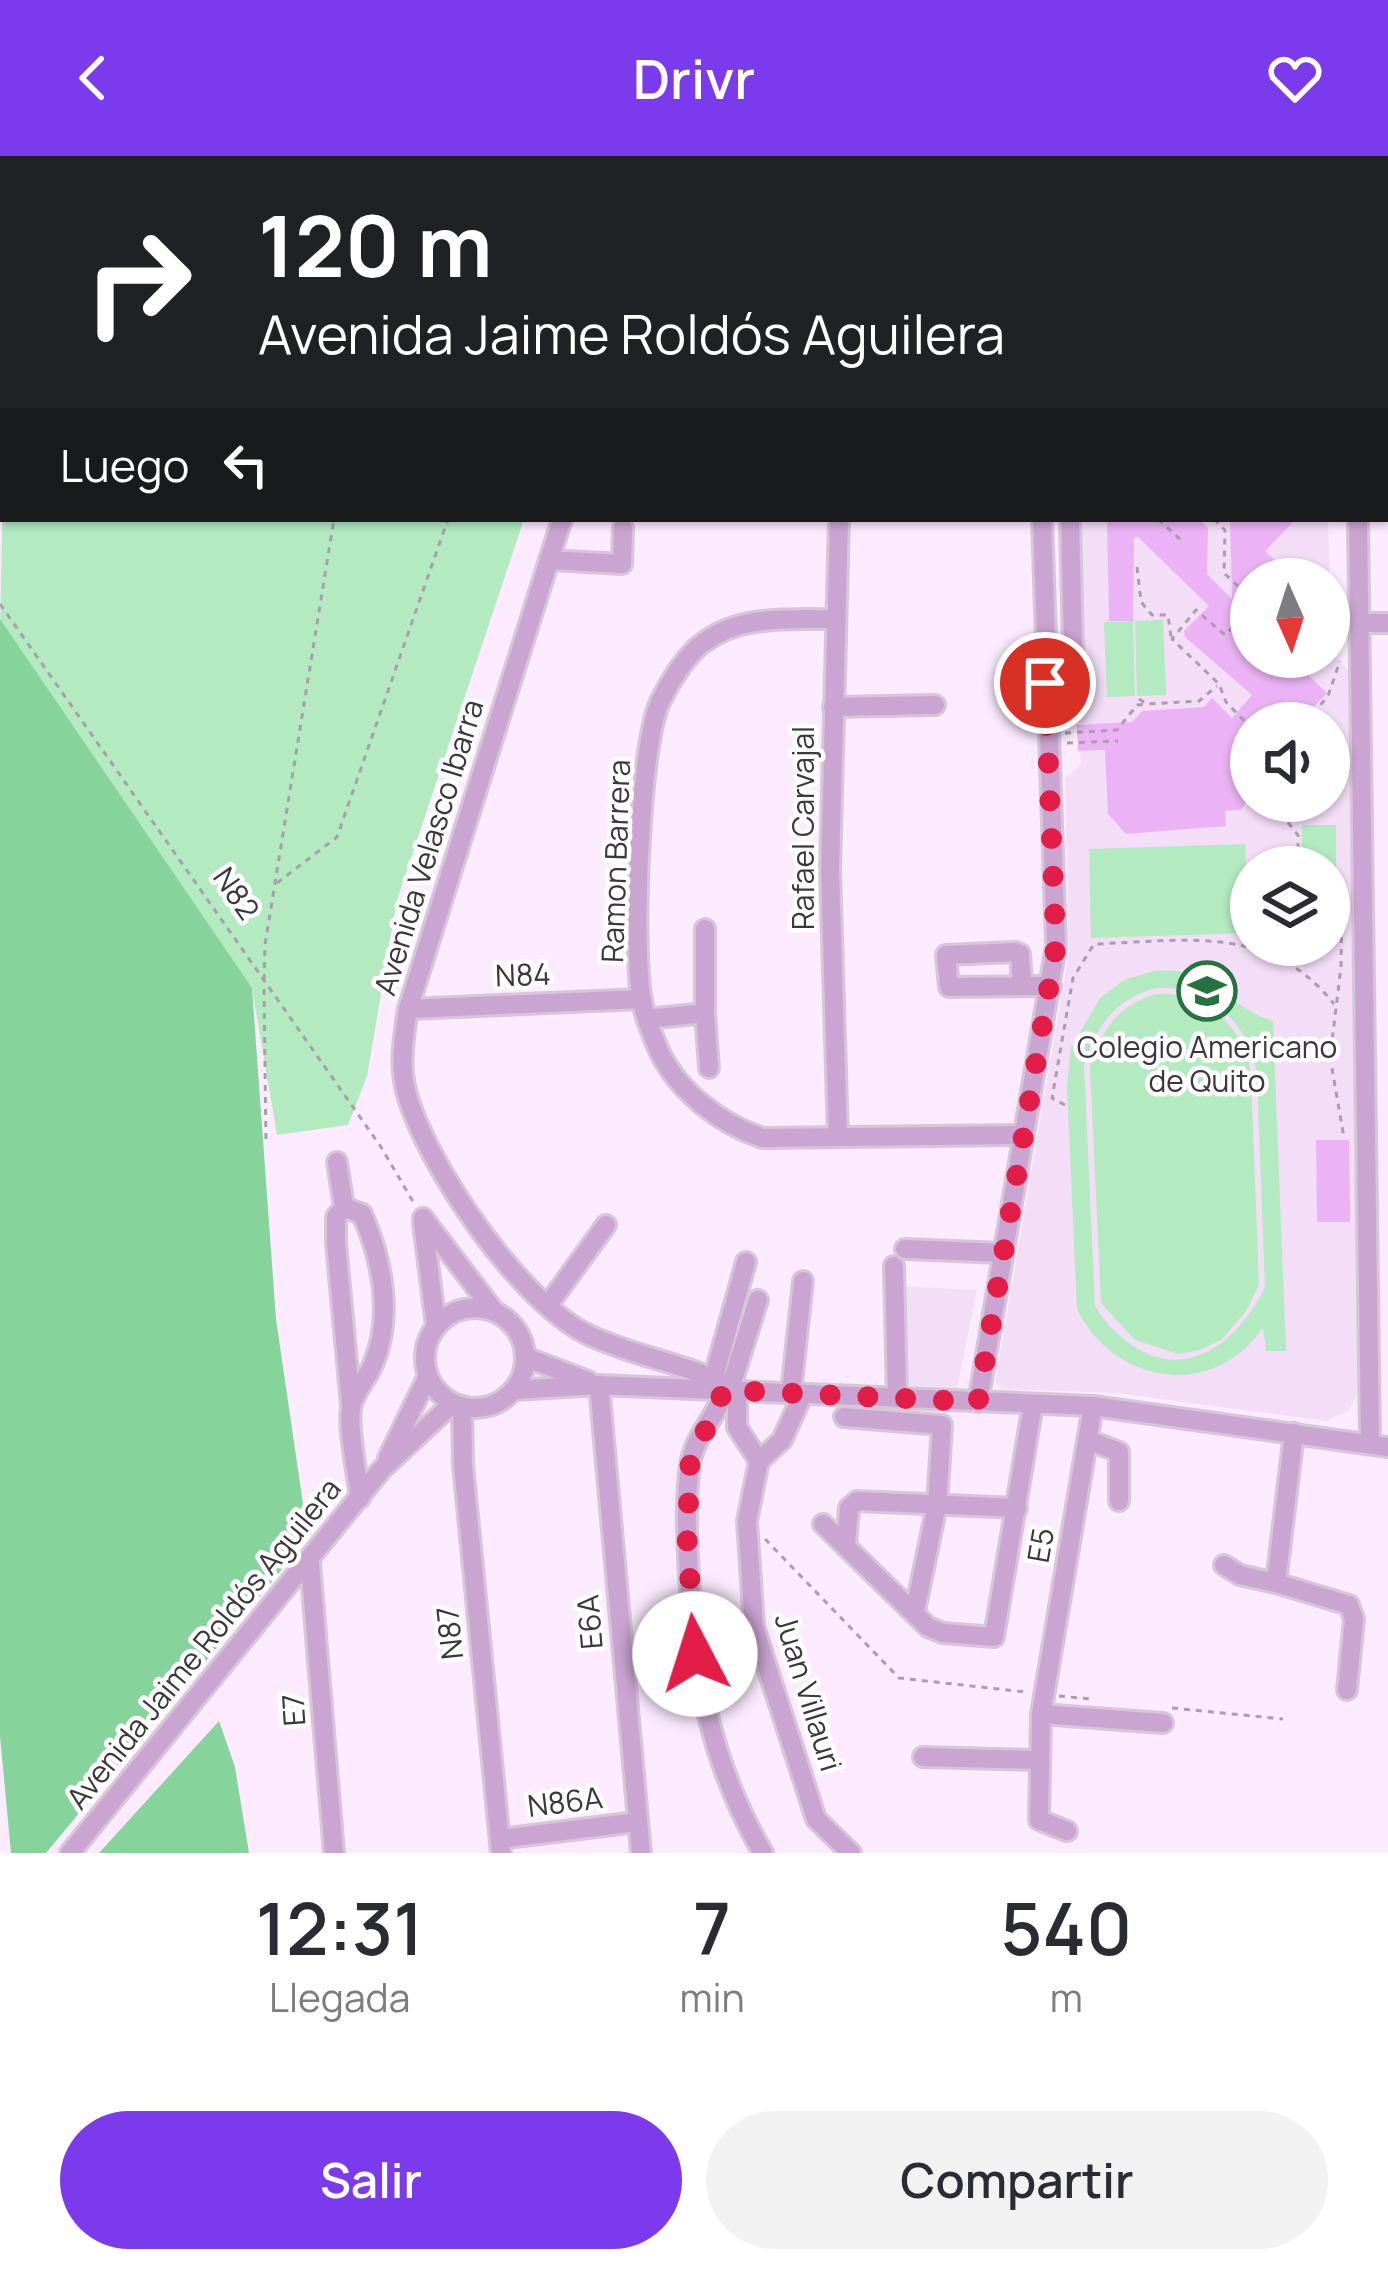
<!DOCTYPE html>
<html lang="es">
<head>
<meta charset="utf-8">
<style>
	:root { --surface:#fff; --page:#f2f2f3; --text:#2b2b33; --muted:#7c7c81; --accent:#7c3aed }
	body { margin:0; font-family:Manrope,sans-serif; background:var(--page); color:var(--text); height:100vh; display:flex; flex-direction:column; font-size:45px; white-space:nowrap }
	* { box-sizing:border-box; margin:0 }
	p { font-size:39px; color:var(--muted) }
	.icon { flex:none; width:66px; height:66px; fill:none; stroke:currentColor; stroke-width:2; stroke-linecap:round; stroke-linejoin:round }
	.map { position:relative; height:1697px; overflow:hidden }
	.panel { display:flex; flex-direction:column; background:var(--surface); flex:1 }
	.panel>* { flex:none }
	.banner { position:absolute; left:0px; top:0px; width:1389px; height:366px; box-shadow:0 3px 9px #0004; background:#202124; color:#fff; overflow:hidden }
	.needle { width:78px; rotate:177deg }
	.tools { position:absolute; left:1230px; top:402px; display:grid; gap:24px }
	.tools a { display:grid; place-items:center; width:120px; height:120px; border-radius:50%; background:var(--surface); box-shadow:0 3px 9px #0004; font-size:60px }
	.pin { position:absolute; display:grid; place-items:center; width:102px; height:102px; color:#fff; margin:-51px; border:6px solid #fff; border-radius:50%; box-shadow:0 3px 12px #0007 }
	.me { position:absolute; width:132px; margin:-66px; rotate:355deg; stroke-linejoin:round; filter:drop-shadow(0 0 9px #0008) }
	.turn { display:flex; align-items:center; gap:42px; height:252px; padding:0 60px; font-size:54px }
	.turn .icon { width:156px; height:156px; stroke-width:2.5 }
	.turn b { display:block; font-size:84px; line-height:102px }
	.then { display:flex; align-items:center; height:114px; padding:0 60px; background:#0003; gap:24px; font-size:45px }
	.eta { display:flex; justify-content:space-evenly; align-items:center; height:204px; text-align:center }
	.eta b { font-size:72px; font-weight:600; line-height:84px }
	.cta { display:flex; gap:24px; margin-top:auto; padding:24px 60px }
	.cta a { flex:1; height:138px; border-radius:72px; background:var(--accent); color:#fff; font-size:48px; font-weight:600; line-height:138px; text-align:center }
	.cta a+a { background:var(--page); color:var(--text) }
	header { display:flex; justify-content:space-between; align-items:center; height:156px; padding:0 60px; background:var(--accent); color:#fff; font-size:54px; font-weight:600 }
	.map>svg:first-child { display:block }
</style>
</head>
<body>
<header><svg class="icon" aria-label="back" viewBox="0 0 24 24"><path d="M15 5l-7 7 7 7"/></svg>Drivr<svg class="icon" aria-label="heart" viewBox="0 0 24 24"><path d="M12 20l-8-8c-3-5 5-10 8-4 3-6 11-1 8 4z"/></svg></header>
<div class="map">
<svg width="1388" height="1697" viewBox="0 0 1388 1697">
	<rect width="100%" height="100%" fill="#fcebff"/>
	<g fill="#f3ddf7" fill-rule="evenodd">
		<path d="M1059,363H1328L1332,498L1348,513L1358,1237L1349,1254L1327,1265L1115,1237L1002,1233L995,1226L1069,796L1065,623L1081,607L1079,557L1063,536ZM1251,423H1329V501H1251ZM1251,567H1329V645H1251ZM1251,711H1329V789H1251Z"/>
		<polygon points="896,1130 977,1134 957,1232 897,1229"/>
	</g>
	<g fill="#b3eac0" fill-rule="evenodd">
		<polygon points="70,0 628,0 629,3 70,3"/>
		<polygon points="3,334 3,363 524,363 397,744 367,920 348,969 277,979 252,832 0,474"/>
		<polygon points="1163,464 1166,539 1137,540 1135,465"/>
		<polygon points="1133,465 1135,540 1107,541 1104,466"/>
		<polygon points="1302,669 1336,669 1336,730 1329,730 1329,711 1301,711"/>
		<polygon points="1245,688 1248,777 1091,782 1089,693"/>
		<path d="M1153,815C1223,810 1222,850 1273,865L1286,1195H1266L1263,1171C1215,1244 1115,1230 1077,1153L1067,931L1071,892L1100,842L1124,824ZM1156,832C1209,829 1252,869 1257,921L1265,1131C1239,1186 1183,1231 1125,1184C1112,1173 1102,1164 1095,1149L1084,910C1095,871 1115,843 1156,832Z"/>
		<path d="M1157,838C1206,835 1247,873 1251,921L1259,1129L1246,1155L1221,1184L1200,1194L1178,1198L1135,1184L1101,1147L1090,911C1101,875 1118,848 1157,838Z"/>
	</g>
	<g fill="#87d39c">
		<polygon points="0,463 252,832 276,1163 308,1382 46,1697 11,1697 0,1580"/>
		<polygon points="219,1565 235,1611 249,1697 99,1697"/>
	</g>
	<g fill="#ebb3f6">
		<polygon points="1107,363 1199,363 1208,372 1207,418 1232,443 1230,363 1296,363 1265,395 1294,423 1251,423 1251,501 1315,501 1303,514 1327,537 1305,560 1313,567 1251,567 1251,593 1244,593 1246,646 1241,654 1225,655 1226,670 1126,678 1108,658 1105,594 1078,595 1077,569 1132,566 1142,555 1204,551 1212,542 1232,562 1252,539 1185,481 1184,475 1209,450 1138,381 1134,382 1133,465 1109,465"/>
		<polygon points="1316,984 1349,984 1350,1066 1317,1066"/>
	</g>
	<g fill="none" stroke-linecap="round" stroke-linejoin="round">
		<g stroke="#d6c7d8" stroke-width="24">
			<g id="minor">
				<polyline points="850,0 851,3"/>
				<polyline points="1035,0 1035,3"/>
				<polyline points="1348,0 1348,3"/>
				<polyline points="704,3 707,0"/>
				<path d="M562,363L408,853C404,879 399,908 406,935C425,1007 521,1149 591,1180C638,1202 691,1208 737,1234V1271L759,1305"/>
				<polyline points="1358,363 1370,1287"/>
				<polyline points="549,404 622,408 623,372"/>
				<path d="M835,463C791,464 741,458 703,487C686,499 669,527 660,546C639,591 632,794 642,845C645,862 653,881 660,897C680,937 722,969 763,982L1020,979"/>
				<polyline points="1359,467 1388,467"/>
				<polyline points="833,551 935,549"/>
				<polyline points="1046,568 1074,533 1070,363"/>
				<polyline points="1022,828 1020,798 1016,796 946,799 949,831 1051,830"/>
				<polyline points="408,853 641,843"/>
				<polyline points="705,857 709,912"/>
				<polyline points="647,863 705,857 705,773"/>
				<polyline points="838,981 830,715 839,363"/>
				<polyline points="337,1006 344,1051 336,1061 336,1087 351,1249"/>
				<path d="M344,1051L362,1058C382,1103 393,1159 374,1206C369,1220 356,1233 352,1248C346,1267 358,1320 360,1342"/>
				<polyline points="423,1062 494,1155"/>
				<polyline points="423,1067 436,1170"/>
				<polyline points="905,1093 1003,1097"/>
				<polyline points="894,1110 897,1242"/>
				<polyline points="548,1149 606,1069"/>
				<circle cx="475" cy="1202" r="50"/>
				<polyline points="525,1201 588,1225"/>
				<polyline points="714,1221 746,1106"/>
				<polyline points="599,1229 641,1697"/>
				<polyline points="731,1230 758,1144"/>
				<polyline points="514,1234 599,1229 1093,1250 1388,1291"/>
				<path d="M725,1234C717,1261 694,1280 690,1309C685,1345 687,1385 689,1421C695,1521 712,1610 763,1697"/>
				<polyline points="791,1237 803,1125"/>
				<polyline points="803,1238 782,1284 759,1305 747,1365 754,1471 816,1663 851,1697"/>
				<polyline points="978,1246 1056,790 1042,363"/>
				<polyline points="462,1250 463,1309 501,1697"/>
				<polyline points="844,1261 942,1269 937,1349 915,1455"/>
				<polyline points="1088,1284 1119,1296 1119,1345"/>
				<polyline points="388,1302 428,1220"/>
				<polyline points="823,1368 928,1471 943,1477 994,1481 1033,1248"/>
				<polyline points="846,1389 849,1352 857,1345 1017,1352"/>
				<polyline points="310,1407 334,1697"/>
				<polyline points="1224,1409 1240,1419 1276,1427 1294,1277"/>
				<polyline points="1276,1427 1349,1449 1354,1463 1347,1534"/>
				<polyline points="1041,1558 1163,1567"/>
				<polyline points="923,1601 1038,1604"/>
				<polyline points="1067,1675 1039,1664 1041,1558 1093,1250"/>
				<polyline points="500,1683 637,1666"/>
				<polyline points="70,1697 382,1313 453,1247"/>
			</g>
		</g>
		<g stroke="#aa9eac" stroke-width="3" stroke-dasharray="6 6" stroke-linecap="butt">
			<polyline points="1148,0 1151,3"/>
			<polyline points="1215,0 1215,3"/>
			<polyline points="60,3 61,0"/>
			<polyline points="392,3 393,0"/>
			<polyline points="1078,3 1080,0"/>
			<polyline points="1167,3 1170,0"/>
			<polyline points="1222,3 1225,0"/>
			<polyline points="0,334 3,317"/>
			<polyline points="1158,363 1183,386"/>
			<polyline points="1214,363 1225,374 1224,417 1242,434 1237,445 1248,456 1225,479 1196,454 1172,483 1219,528 1226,546 1251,572"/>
			<polyline points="1137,411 1141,446 1152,459 1168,459 1171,481"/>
			<polyline points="0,448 381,991 415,1049"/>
			<polyline points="1139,543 1147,548 1199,545 1217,530"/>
			<polyline points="1305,567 1328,540 1340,505"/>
			<polyline points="1065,577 1117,574 1137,549 1147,548"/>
			<polyline points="1067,587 1118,585"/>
			<polyline points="1281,645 1281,658 1298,679 1298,711"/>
			<polyline points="277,727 337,681 448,363"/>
			<polyline points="1329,734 1342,734 1341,811 1330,901 1344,982"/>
			<polyline points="264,824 265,789 334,363"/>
			<polyline points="264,833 266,986"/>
			<path d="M1065,949L1052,942L1073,822L1094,788C1185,785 1270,767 1334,848"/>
			<polyline points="765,1383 899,1522 1026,1536"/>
			<polyline points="1059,1540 1091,1543"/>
			<polyline points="1172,1552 1283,1563"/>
		</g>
		<use href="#minor" stroke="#cba5d2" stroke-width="18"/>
	</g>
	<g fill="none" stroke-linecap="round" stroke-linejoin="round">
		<polyline stroke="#e11d48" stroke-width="21" stroke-dasharray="0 37.8" points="695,1498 687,1382 690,1308 724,1234 978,1246 1056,790 1045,527"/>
	</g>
	<defs>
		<g id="school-ring" transform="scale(3)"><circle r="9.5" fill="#fff" stroke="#267241" stroke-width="1.5"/><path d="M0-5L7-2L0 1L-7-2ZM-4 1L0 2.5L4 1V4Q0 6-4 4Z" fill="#267241"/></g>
	</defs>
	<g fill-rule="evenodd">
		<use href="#school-ring" x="1207" y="835"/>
	</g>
	<g text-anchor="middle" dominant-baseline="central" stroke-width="9" stroke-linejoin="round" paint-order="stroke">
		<g font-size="30" fill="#3c363d" stroke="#fff">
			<text transform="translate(802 672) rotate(-90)">Rafael Carvajal</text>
			<text transform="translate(428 691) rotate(-73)">Avenida Velasco Ibarra</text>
			<text transform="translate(615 705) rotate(-88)">Ramon Barrera</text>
			<text transform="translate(237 737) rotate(55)">N82</text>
			<text transform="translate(523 818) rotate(-2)">N84</text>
			<text transform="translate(1040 1389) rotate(-80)">E5</text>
			<text transform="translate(589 1466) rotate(-95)">E6A</text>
			<text transform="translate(449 1477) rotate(-96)">N87</text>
			<text transform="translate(203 1487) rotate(-51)">Avenida Jaime Roldós Aguilera</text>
			<text transform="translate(809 1536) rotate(73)">Juan Villauri</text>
			<text transform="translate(293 1554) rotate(-94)">E7</text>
			<text transform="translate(565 1645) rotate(-7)">N86A</text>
		</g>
		<g font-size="30" fill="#3c363d" stroke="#fff">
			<text x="1207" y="890">Colegio Americano<tspan x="1207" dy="34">de Quito</tspan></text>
		</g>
	</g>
</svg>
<div class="tools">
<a><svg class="needle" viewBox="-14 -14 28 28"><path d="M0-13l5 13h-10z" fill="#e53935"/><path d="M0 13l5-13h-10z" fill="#7c7c81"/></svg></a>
<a><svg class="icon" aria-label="sound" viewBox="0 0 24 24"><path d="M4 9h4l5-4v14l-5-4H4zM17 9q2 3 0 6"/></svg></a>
<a><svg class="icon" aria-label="layers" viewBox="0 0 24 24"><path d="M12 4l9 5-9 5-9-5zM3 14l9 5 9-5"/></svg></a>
</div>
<div class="pin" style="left:1045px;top:527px;background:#d93025"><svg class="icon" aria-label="arrive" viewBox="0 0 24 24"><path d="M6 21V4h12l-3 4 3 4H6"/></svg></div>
<svg class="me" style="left:695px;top:1498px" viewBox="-20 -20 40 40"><circle r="19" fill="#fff"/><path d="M0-13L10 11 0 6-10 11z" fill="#e11d48"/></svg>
<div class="banner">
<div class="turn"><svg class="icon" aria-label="right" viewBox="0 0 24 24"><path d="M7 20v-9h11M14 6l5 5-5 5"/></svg><div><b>120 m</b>Avenida Jaime Roldós Aguilera</div></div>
<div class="then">Luego<svg class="icon" aria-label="left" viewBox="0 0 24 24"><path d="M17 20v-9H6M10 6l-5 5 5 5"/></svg></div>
</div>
</div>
<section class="panel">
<div class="eta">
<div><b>12:31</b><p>Llegada</p></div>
<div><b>7</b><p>min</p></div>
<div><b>540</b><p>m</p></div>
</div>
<div class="cta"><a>Salir</a><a>Compartir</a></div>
</section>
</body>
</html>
